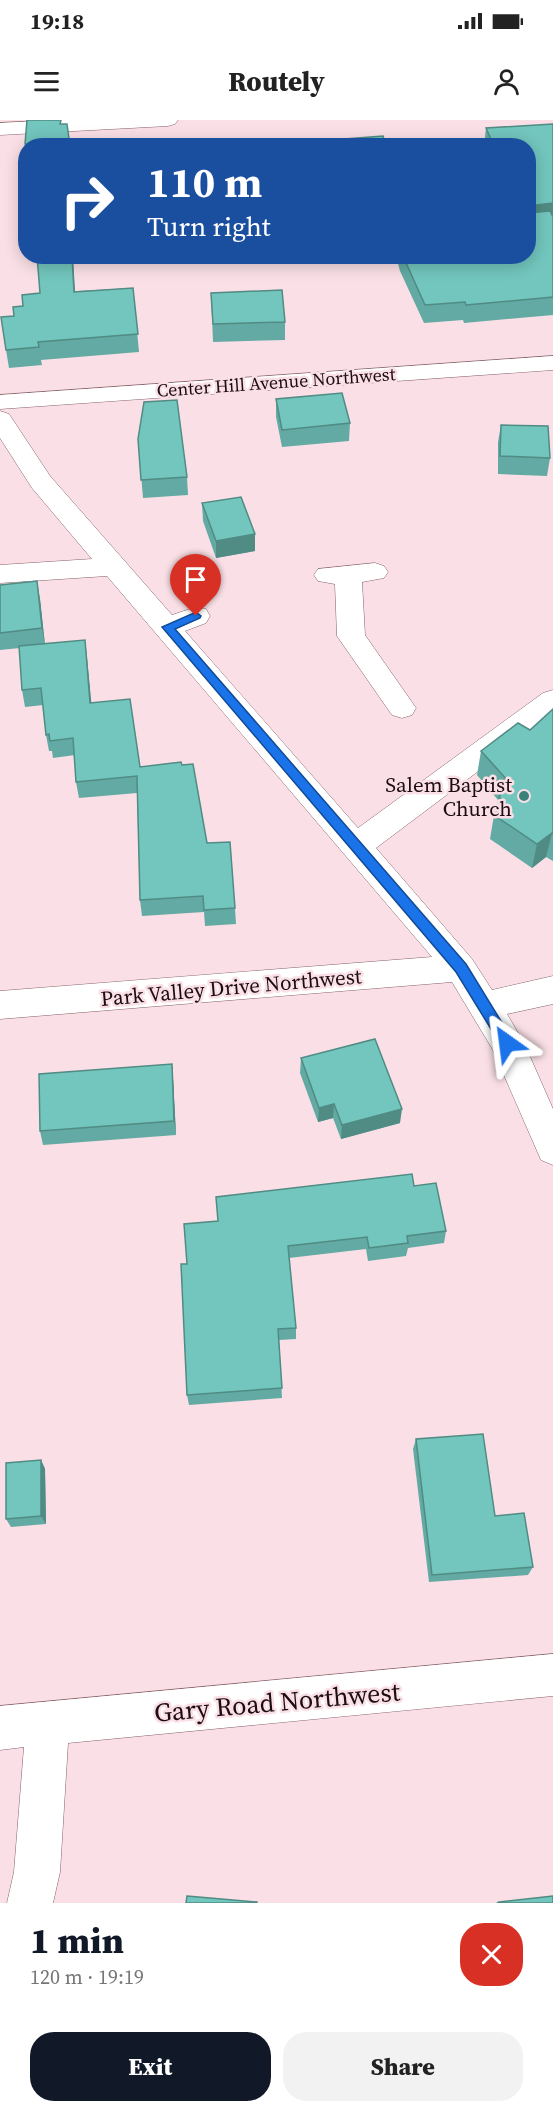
<!DOCTYPE html>
<html lang="en">
<head>
<meta charset="utf-8">
<style>
	:root { --surface:#fff; --page:#f2f2f2; --text:#222; --muted:#767676; --accent:#111827 }
	body { margin:0; font-family:"Source Serif 4",serif; background:var(--page); color:var(--text); height:100vh; display:flex; flex-direction:column; font-size:22px; white-space:nowrap }
	* { box-sizing:border-box; margin:0 }
	p { font-size:20px; color:var(--muted) }
	.icon { flex:none; width:33px; height:33px; fill:none; stroke:currentColor; stroke-width:2; stroke-linecap:round; stroke-linejoin:round }
	.map { position:relative; height:1783px; overflow:hidden }
	.panel { display:flex; flex-direction:column; background:var(--surface); flex:1 }
	.panel>* { flex:none }
	.hud { position:absolute; left:18px; top:18px; width:518px; height:126px; border-radius:24px; box-shadow:0 3px 15px #0003; background:#1a4fa0; color:#fff; overflow:hidden }
	.pin { position:absolute; display:grid; place-items:center; width:51px; height:51px; color:#fff; margin:-62px -26px; border-radius:50% 50% 50% 0; rotate:-45deg; box-shadow:0 0 6px #0007 }
	.pin .icon { rotate:45deg }
	.me { position:absolute; width:66px; margin:-33px; rotate:329deg; stroke-linejoin:round; filter:drop-shadow(0 0 4px #0008) }
	.turn { display:flex; align-items:center; gap:21px; height:126px; padding:0 30px; font-size:27px }
	.turn .icon { width:78px; height:78px; stroke-width:2.5 }
	.turn b { display:block; font-size:42px; line-height:51px }
	.round { display:grid; place-items:center; flex:none; width:63px; height:63px; border-radius:24px; background:var(--page) }
	.summary { display:flex; align-items:center; justify-content:space-between; height:102px; padding:0 30px }
	h1 { font-size:36px; font-weight:800; line-height:45px; color:var(--accent) }
	.action { display:flex; gap:12px; margin-top:auto; padding:12px 30px }
	.action a { flex:1; height:69px; border-radius:24px; background:var(--accent); color:#fff; font-size:24px; font-weight:800; line-height:69px; text-align:center }
	.action a+a { background:var(--page); color:var(--text) }
	.status { display:flex; justify-content:space-between; align-items:center; height:42px; padding:0 30px; background:var(--surface); direction:ltr }
	.status svg { height:16px; fill:currentColor }
	header { display:flex; justify-content:space-between; align-items:center; height:78px; padding:0 30px; background:var(--surface); font-size:27px; font-weight:800 }
	.map>svg:first-child { display:block }
</style>
</head>
<body>
<div class="status"><b>19:18</b><svg viewBox="0 0 49 12"><path d="M0 12V9h3v3zM5 12V6h3v6zM10 12V3h3v9zM15 12V0h3v12zM26 1h20v11H26zM47 4h2v5h-2z"/></svg></div>
<header><svg class="icon" aria-label="menu" viewBox="0 0 24 24"><path d="M4 6h16M4 12h16M4 18h16"/></svg>Routely<svg class="icon" aria-label="person" viewBox="0 0 24 24"><circle cx="12" cy="8" r="4"/><path d="M4 21q1-7 8-7t8 7"/></svg></header>
<div class="map">
<svg width="553" height="1783" viewBox="0 0 553 1783">
	<rect width="100%" height="100%" fill="#fae0e6"/>
	<g fill="none" stroke-linecap="round" stroke-linejoin="round">
		<g stroke="#85626a" stroke-width="1">
			<g id="minor">
				<polygon points="55,0 178,0 175,4 168,6 0,15 0,3"/>
				<polygon points="553,236 553,250 0,289 0,275"/>
				<polygon points="0,291 9,294 50,356 172,495 196,487 206,489 210,496 206,503 185,511 358,708 543,573 553,570 553,595 376,728 472,839 492,870 553,856 553,884 507,894 524,923 553,989 553,1045 541,1040 493,930 452,862 0,899 0,871 432,837 107,456 0,463 0,445 92,439 32,368 0,318"/>
				<polygon points="375,443 384,446 388,452 384,458 362,462 365,515 416,588 412,595 402,598 392,595 337,516 335,464 318,461 314,455 318,449"/>
				<polygon points="553,1534 553,1576 68,1623 60,1752 53,1783 7,1783 14,1752 24,1627 0,1630 0,1586"/>
			</g>
		</g>
		<use href="#minor" fill="#fff" fill-rule="evenodd"/>
	</g>
	<g fill="#62aaa3">
		<polygon points="553,4 553,195 464,203 463,200 424,203 400,151 396,136 528,136 528,26 484,26 486,8"/>
		<polygon points="133,168 139,232 41,240 42,245 9,248 6,230 14,196 23,186 40,173"/>
		<polygon points="211,173 285,202 285,220 213,222"/>
		<polygon points="276,279 350,303 349,321 282,327 276,297"/>
		<polygon points="501,305 550,338 547,356 498,354 498,322"/>
		<polygon points="138,319 187,357 188,375 143,378"/>
		<polygon points="202,383 255,414 255,431 216,438 203,401"/>
		<polygon points="0,465 40,479 45,524 85,520 91,583 140,647 182,645 207,723 235,788 236,804 205,806 204,792 142,796 140,780 137,673 79,678 76,662 75,635 53,638 52,631 49,631 46,615 43,585 25,587 22,570 20,528 0,530"/>
		<polygon points="553,589 553,741 546,737 532,748 490,719 494,695 496,693 498,680 477,655 481,631 530,610"/>
		<polygon points="301,938 400,1003 341,1019 333,998 318,1002 300,953"/>
		<polygon points="172,944 173,958 176,1015 43,1025 40,1011"/>
		<polygon points="414,1066 446,1111 444,1123 408,1128 406,1136 368,1141 366,1129 289,1138 296,1208 296,1219 279,1220 282,1278 189,1285 187,1275 187,1144 218,1101"/>
		<polygon points="416,1319 495,1396 533,1447 528,1455 429,1462 413,1329"/>
		<polygon points="41,1340 45,1349 46,1404 11,1407 6,1399"/>
	</g>
	<g fill="#508b84">
		<polygon points="553,83 553,100 528,103 528,86"/>
		<polygon points="72,136 73,136 76,189 74,172"/>
		<polygon points="255,414 255,431 216,438 216,421"/>
		<polygon points="37,461 40,479 45,526 42,508"/>
		<polygon points="85,520 87,537 93,600 90,583"/>
		<polygon points="552,713 546,737 532,748 537,724"/>
		<polygon points="172,944 173,958 176,1015 174,1001"/>
		<polygon points="334,984 333,998 318,1002 319,988"/>
		<polygon points="402,989 400,1003 341,1019 342,1005"/>
		<polygon points="41,1340 45,1349 46,1404 41,1396"/>
	</g>
	<g fill="#72c6bd" stroke="#508b84" stroke-width="1.5">
		<polygon points="27,0 61,0 60,4 67,4 70,26 33,26 33,24 25,24"/>
		<polygon points="553,4 553,83 528,86 528,26 494,26 486,8"/>
		<polygon points="383,16 386,26 348,26 345,19"/>
		<polygon points="550,91 553,97 553,177 466,185 465,182 425,185 403,136 528,136 528,93"/>
		<polygon points="37,136 72,136 74,172 133,168 138,214 38,222 39,227 6,230 1,197 14,196 13,187 23,186 22,175 40,173"/>
		<polygon points="282,170 285,202 213,204 211,173"/>
		<polygon points="342,273 350,303 282,310 276,279"/>
		<polygon points="177,280 187,357 141,360 138,319 144,282"/>
		<polygon points="501,305 548,306 550,338 500,336"/>
		<polygon points="241,377 255,414 216,421 202,383"/>
		<polygon points="37,461 42,508 0,513 0,465"/>
		<polygon points="85,520 90,583 130,579 140,647 181,642 182,645 193,644 207,723 230,722 235,788 204,790 203,776 140,780 137,656 76,662 73,618 50,621 49,614 46,615 41,568 22,570 19,526"/>
		<polygon points="553,589 553,714 552,713 537,724 494,695 504,682 499,677 509,662 481,631 518,603 530,610"/>
		<polygon points="375,919 402,989 342,1005 334,984 319,988 301,938"/>
		<polygon points="172,944 174,1001 40,1011 39,954"/>
		<polygon points="412,1054 414,1066 436,1063 446,1111 407,1116 408,1123 369,1128 367,1117 288,1126 296,1208 278,1209 282,1268 187,1275 181,1144 187,1144 184,1104 218,1101 216,1077"/>
		<polygon points="483,1314 495,1396 524,1393 533,1447 432,1455 416,1319"/>
		<polygon points="41,1340 41,1396 6,1399 6,1343"/>
		<polygon points="187,1776 257,1782 257,1783 186,1783"/>
		<polygon points="553,1776 553,1783 497,1783 499,1782"/>
	</g>
	<polygon fill="#1a73e8" stroke="#114b97" stroke-width="1.5" points="196,492 201,496 200,498 175,509 466,844 512,919 512,927 502,927 456,852 162,507"/>
	<circle fill="#3b827b" stroke="#fae0e6" stroke-width="2" cx="524" cy="676" r="6"/>
	<g text-anchor="middle" dominant-baseline="central" stroke-width="5" stroke-linejoin="round" paint-order="stroke">
		<g font-size="18" fill="#1b0d11" stroke="#fae0e6">
			<text transform="translate(276 262) rotate(-4)">Center Hill Avenue Northwest</text>
		</g>
		<g font-size="21" fill="#1b0d11" stroke="#fae0e6" text-anchor="end">
			<text x="512" y="664">Salem Baptist<tspan x="512" dy="24">Church</tspan></text>
		</g>
		<g font-size="21" fill="#1b0d11" stroke="#fae0e6">
			<text transform="translate(231 867) rotate(-5)">Park Valley Drive Northwest</text>
		</g>
		<g font-size="26" fill="#1b0d11" stroke="#fae0e6">
			<text transform="translate(277 1582) rotate(-5)">Gary Road Northwest</text>
		</g>
	</g>
</svg>
<div class="pin" style="left:196px;top:496px;background:#d93025"><svg class="icon" aria-label="arrive" viewBox="0 0 24 24"><path d="M6 21V4h12l-3 4 3 4H6"/></svg></div>
<svg class="me" style="left:507px;top:923px" viewBox="-20 -20 40 40"><path d="M0-17L14 15 0 8-14 15z" fill="#1a73e8" stroke="#fff" stroke-width="4"/></svg>
<div class="hud">
<div class="turn"><svg class="icon" aria-label="right" viewBox="0 0 24 24"><path d="M7 20v-9h11M14 6l5 5-5 5"/></svg><div><b>110 m</b>Turn right</div></div>
</div>
</div>
<section class="panel">
<div class="summary"><div><h1>1 min</h1><p>120 m · 19:19</p></div><a class="round" style="background:#d93025;color:#fff"><svg class="icon" aria-label="close" viewBox="0 0 24 24"><path d="M6 6l12 12M18 6L6 18"/></svg></a></div>
<div class="action"><a>Exit</a><a>Share</a></div>
</section>
</body>
</html>
